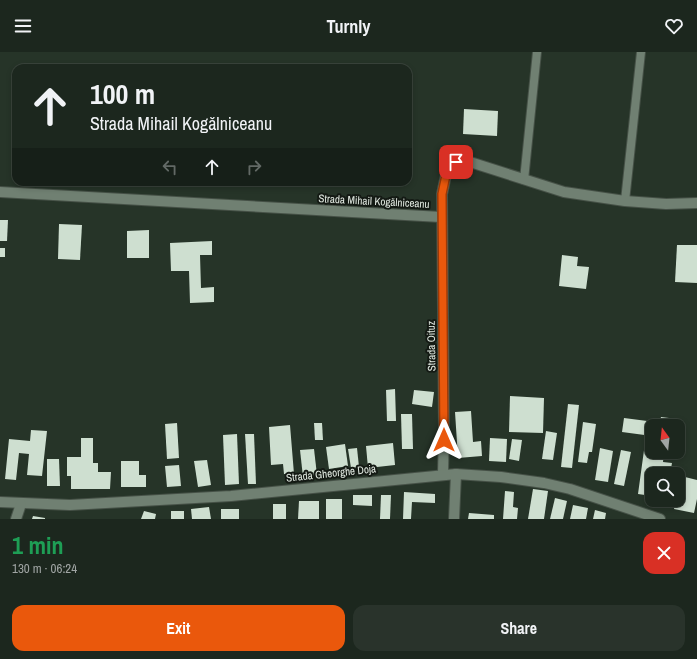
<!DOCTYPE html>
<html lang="en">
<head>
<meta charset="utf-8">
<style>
	:root { --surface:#1c271e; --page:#29332b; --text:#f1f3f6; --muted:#a0a5a4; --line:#3a443c; --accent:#ea580c }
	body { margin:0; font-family:"Archivo Narrow",sans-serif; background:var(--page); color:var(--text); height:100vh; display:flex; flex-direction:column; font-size:15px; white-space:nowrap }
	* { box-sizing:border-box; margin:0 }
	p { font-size:13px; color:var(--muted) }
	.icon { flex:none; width:22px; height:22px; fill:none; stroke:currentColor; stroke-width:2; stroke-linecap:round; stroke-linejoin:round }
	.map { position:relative; height:467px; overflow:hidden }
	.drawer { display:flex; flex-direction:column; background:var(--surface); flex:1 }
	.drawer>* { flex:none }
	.guide { position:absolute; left:12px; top:12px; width:400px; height:122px; border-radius:12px; box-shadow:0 2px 6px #0003,0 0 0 1px var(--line); background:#1c271e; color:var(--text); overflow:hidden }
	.needle { width:26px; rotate:345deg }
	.fabs { position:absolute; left:645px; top:367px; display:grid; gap:8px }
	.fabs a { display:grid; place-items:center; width:40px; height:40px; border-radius:8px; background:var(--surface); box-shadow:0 2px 6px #0003,0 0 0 1px var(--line); font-size:20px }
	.pin { position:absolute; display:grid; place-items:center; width:34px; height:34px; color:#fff; margin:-17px; border-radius:8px; box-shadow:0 2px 6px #0006 }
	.me { position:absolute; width:44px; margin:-22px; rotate:0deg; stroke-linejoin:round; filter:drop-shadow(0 0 3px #0008) }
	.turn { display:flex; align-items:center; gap:14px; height:84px; padding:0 12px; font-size:18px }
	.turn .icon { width:52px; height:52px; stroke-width:2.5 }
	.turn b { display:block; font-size:28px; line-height:34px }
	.lanes { display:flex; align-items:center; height:38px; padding:0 12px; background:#0003; justify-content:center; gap:20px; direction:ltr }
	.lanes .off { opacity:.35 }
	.round { display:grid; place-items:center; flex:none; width:42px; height:42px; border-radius:12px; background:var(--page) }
	.overview { display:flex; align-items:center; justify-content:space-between; height:68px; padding:0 12px }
	h1 { font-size:24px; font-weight:800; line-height:30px; color:#1e9e55 }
	.button { display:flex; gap:8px; margin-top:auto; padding:8px 12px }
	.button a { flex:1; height:46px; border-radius:12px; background:var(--accent); color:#fff; font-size:16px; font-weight:800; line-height:46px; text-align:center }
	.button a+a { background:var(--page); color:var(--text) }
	header { display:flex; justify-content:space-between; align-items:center; height:52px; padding:0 12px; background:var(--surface); font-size:18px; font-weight:800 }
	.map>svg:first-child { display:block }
</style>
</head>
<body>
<header><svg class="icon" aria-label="menu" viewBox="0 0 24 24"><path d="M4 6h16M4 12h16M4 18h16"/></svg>Turnly<svg class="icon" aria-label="heart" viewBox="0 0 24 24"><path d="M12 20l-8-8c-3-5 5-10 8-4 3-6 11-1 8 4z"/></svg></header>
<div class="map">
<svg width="697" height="467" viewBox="0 0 697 467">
	<rect width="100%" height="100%" fill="#263428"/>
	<g fill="#cedfd0">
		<polygon points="464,57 498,59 497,84 463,82"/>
		<polygon points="0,168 8,168 7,189 0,189"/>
		<polygon points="59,172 82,173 80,208 58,207"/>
		<polygon points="149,178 149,206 127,206 127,179"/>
		<polygon points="212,189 212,203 200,203 201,236 214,235 214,250 190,251 189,219 171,219 170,191"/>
		<polygon points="677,193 697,193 697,231 675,230"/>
		<rect x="0" y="196" width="5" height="9"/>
		<polygon points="562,203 578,205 577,214 589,215 586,237 559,234"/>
		<polygon points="395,337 396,369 387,369 386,338"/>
		<polygon points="414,338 434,340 432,355 412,352"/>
		<polygon points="510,344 544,346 543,381 509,380"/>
		<polygon points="568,352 579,353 572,416 561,415"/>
		<polygon points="471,359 473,390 481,389 482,404 458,406 455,360"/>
		<polygon points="401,362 412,362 413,397 402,397"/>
		<polygon points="661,365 669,366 667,374 659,374"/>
		<polygon points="624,366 655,370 655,374 652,374 652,384 622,380"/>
		<polygon points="583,370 596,372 592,400 589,400 587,411 578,410"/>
		<polygon points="177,371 179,406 167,407 165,372"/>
		<polygon points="314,371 322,371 323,388 315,388"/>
		<polygon points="290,373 294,422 284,422 283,412 271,413 269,375"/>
		<polygon points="31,378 47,379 42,424 27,423 29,402 19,401 16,428 5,427 9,387 30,389"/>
		<polygon points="546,379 557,381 553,408 542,407"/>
		<polygon points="237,382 239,432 225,433 223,383"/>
		<polygon points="245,382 254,382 256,432 248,432"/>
		<polygon points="81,386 93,386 93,411 98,411 98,420 111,420 110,437 71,437 71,424 67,424 67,405 81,405"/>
		<polygon points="490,386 507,387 506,410 489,409"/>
		<polygon points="512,387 522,388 519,409 509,407"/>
		<polygon points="393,391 395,413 368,416 366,394"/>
		<polygon points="645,391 652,392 652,400 664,400 663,410 672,411 670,422 652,422 652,444 638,442"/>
		<polygon points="345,392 348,414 329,417 326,395"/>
		<polygon points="357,396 359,415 351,416 348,397"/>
		<polygon points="600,396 613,399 608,430 595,428"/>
		<polygon points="314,397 317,423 303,425 300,398"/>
		<polygon points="621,398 631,400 624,434 614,432"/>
		<polygon points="47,407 59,407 60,434 47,434"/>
		<polygon points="207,408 211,433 198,435 194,409"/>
		<polygon points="121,409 139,409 139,423 146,423 146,435 121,435"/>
		<polygon points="179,413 181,434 167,435 165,414"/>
		<polygon points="681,424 697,428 697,447 694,461 674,457 676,448 678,448"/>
		<polygon points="533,437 548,439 544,467 528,467"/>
		<polygon points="505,439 514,440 513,455 518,456 517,467 503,467"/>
		<polygon points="404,440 435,442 435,451 412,450 411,467 403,467"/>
		<polygon points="353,443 372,443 372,454 353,453"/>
		<polygon points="381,443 391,443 390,467 380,467"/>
		<polygon points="555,446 567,449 563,467 550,467"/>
		<rect x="326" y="447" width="16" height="20"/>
		<polygon points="299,449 319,449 319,467 298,467"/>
		<rect x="273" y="452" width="13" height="15"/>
		<polygon points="573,453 588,456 586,467 570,467"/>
		<polygon points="209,455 211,467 192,467 191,457"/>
		<rect x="221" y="457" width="18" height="10"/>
		<polygon points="595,458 606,461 605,467 593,467"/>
		<polygon points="144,459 156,462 155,467 141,467"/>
		<rect x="171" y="459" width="13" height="8"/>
		<polygon points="469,461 494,463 494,467 468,467"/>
		<polygon points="33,464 45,466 45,467 32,467"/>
	</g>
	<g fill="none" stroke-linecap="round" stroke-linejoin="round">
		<g stroke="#465147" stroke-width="10">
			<g id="lane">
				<polyline points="524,128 537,0"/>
				<polyline points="625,149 641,0"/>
			</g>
		</g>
		<g stroke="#465147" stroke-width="12">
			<g id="street">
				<polyline points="0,140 441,165"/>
				<polyline points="443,422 444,378 442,142 446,123 456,110 470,110 564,140 625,149 666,152 697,151"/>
				<polyline points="0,450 70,453 231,444 456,422 501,425 544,431 570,437 660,467"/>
				<polyline points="16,467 21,452"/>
				<polyline points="454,467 456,422"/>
			</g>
		</g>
		<use href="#lane" stroke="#708072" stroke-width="8"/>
		<use href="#street" stroke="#708072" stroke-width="10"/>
	</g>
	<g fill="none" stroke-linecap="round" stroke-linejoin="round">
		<g stroke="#983908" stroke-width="10">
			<polyline id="route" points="444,388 442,142 446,123 456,110"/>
		</g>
		<use href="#route" stroke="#ea580c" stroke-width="7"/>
	</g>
	<g text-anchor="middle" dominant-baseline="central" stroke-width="4" stroke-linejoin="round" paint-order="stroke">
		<g font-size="11" fill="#e2eae2" stroke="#141a14">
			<text transform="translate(374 149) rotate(3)">Strada Mihail Kogălniceanu</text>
			<text transform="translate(431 294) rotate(-91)">Strada Oituz</text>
			<text transform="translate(331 421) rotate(-6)">Strada Gheorghe Doja</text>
		</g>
	</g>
</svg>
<div class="fabs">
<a><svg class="needle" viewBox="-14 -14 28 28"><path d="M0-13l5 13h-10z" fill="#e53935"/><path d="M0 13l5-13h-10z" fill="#a0a5a4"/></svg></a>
<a><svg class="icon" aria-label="search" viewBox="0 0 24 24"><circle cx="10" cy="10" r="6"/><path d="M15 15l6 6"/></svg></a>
</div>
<div class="pin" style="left:456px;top:110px;background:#d93025"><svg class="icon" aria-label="arrive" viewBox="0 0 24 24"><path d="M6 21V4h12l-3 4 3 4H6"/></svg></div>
<svg class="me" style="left:444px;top:388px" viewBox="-20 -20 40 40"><path d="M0-17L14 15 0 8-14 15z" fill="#ea580c" stroke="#fff" stroke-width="4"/></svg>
<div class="guide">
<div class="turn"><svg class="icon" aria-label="ahead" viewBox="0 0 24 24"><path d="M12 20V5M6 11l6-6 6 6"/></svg><div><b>100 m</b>Strada Mihail Kogălniceanu</div></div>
<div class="lanes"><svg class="icon off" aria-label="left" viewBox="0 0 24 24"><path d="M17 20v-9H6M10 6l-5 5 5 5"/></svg><svg class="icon" aria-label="ahead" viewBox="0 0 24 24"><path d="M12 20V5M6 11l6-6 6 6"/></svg><svg class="icon off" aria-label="right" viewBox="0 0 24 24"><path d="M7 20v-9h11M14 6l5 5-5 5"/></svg></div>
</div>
</div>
<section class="drawer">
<div class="overview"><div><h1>1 min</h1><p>130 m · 06:24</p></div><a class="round" style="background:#d93025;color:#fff"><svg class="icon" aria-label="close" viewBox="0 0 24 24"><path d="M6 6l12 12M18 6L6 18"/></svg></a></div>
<div class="button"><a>Exit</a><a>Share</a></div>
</section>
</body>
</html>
